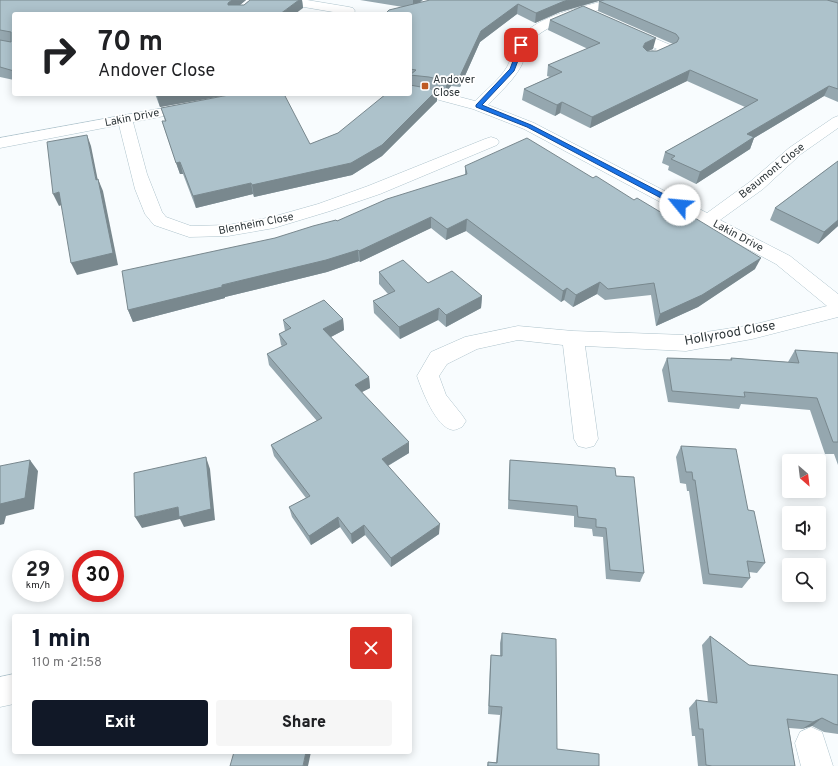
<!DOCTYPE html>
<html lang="en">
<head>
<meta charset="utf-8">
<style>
	:root { --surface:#fff; --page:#f6f6f6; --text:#202124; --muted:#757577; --accent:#111827 }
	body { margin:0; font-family:Overpass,sans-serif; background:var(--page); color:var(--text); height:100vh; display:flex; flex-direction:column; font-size:15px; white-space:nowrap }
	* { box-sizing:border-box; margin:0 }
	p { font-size:13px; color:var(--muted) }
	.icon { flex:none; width:22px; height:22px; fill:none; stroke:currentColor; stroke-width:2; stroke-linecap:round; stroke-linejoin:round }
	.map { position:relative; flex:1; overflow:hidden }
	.details { position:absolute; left:12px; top:614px; width:400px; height:140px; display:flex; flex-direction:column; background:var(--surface); border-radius:4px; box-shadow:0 2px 10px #0003 }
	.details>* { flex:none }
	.guide { position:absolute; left:12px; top:12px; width:400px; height:84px; border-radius:4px; box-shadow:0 2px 10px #0003; background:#fff; color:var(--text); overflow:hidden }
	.needle { width:26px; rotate:152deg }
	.controls { position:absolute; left:782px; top:454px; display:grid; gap:8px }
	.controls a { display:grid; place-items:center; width:44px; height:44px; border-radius:4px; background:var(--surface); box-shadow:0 2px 10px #0003; font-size:20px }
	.speed { position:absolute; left:12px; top:550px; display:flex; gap:8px; font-size:20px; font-weight:700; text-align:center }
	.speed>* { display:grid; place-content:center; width:52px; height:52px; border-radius:50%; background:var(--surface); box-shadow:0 2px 10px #0003; line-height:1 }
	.speed small { font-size:10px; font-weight:400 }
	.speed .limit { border:6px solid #d22; background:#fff; color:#111 }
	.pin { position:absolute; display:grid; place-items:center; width:34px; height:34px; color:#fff; margin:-17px; border-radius:8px; box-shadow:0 2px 6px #0006 }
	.me { position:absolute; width:44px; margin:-22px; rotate:298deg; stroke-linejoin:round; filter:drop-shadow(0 0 3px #0008) }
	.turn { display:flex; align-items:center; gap:14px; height:84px; padding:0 20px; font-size:18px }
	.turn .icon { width:52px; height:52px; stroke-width:2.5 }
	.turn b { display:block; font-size:28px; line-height:34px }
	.round { display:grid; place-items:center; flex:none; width:42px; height:42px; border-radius:4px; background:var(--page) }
	.summary { display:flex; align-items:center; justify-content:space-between; height:68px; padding:0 20px }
	h1 { font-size:24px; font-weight:800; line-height:30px; color:var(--accent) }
	.button { display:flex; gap:8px; margin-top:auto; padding:8px 20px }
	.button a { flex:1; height:46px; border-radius:4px; background:var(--accent); color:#fff; font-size:16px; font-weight:800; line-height:46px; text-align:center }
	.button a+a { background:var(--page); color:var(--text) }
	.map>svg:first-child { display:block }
</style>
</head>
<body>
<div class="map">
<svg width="838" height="766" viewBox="0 0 838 766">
	<rect width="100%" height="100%" fill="#f8fcfe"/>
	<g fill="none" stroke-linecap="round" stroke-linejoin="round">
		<g stroke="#aec3cc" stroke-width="1">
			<g id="street">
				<polygon points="280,0 307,0 349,7 353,8 355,11 353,14 345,14 286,4 282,3"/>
				<path d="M607,0H628L626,3C602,9 545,22 531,42C525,50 525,60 520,68C512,82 499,93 488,105L534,123L707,213L751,181L789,148L833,118L838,116V128L801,154L763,189L720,220L790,256L838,294V317L752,339L686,351L585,346L598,439L594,446L586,448L578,446L574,439L563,345L518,340L477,349L447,364L439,376L446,395L462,415L466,421L462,427C459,428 456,430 453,430C436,428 422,390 417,376L431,352L465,337L518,326L573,331L686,335L752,325L827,306L776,264L524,129L473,109L428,97L405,94H410V87L429,89L475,101C486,90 499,80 507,67C512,58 514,46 521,37C537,16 582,7 607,0Z"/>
				<polygon points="628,27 673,46 675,49 673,52 654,60 644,60 642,57 644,54 657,49 624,34 622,31 624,28"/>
				<polygon points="191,103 196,104 198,107 196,110 133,122 147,174 162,212 166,217 191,226 228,225 272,217 318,204 368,186 485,139 491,137 497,139 499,142 497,145 380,194 330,211 274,228 228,236 189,237 154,225 145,214 135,189 119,125 0,148 0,138"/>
				<polygon points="14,674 14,704 0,707 0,677"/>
				<polygon points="811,727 822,732 833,766 801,766 795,743 800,732"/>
			</g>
		</g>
		<use href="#street" fill="#fff" fill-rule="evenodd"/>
	</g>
	<g fill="#95a7af">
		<polygon points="0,0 246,0 240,5 244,5 250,0 302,0 303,8 14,14 14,80 0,77"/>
		<polygon points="360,0 423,0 420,3 602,0 560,12 535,23 517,14 480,42 460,87 451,86 446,92 429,88 411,86 437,101 382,156 352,175 254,197 253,194 196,208 183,174 180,174 162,121 165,121 161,108 310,144 338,133 410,86 410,14 403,7"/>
		<polygon points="605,0 838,0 838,102 824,96 754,138 750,149 696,184 668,170 669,166 662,163 665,152 745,107 687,81 590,128 560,113 555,116 522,100 524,89 550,77 547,76 548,65 588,49 548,30 550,20 653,49 648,51 657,51 673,44 598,11 599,1"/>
		<polygon points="155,94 234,94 160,107"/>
		<polygon points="838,161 838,226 818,244 770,220 775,208"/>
		<polygon points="465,166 593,178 755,269 698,307 656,326 651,295 605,300 597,294 573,307 564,300 561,302 466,231 446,240 431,228 360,262 359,261 327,272 225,297 225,298 133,322 128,310 275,238 337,221 465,175"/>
		<polygon points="379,272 428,283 482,296 481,308 446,327 438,320 400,339 374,313 373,301 388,294 379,284"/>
		<polygon points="343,319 344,330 331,337 369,377 370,388 362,392 409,453 388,466 439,534 391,567 365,535 352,544 340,527 311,545 292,517 289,507 306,498 274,456 271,445 317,421 269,365 267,354 282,346 281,345 279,334 285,331 283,320"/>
		<polygon points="795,350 838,353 838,465 834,454 825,454 810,410 741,404 739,409 668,402 662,370 667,358 730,360 731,358 788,362"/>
		<polygon points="681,446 748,510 765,563 757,573 749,572 750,578 742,588 703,584 689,491 687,491 686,484 680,483 676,457"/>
		<polygon points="510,460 616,476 644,573 640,582 606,579 603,537 593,536 592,529 574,527 574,516 508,509 509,470"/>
		<polygon points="502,633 557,749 599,766 487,766 488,762 496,762 500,715 488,714 490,664 491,655 500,656 500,643"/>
		<polygon points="710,636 749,665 838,675 838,734 824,732 812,726 802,729 789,728 795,766 698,766 695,736 692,736 689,708 696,700 708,702 702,645"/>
	</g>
	<g fill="#79888e">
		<polygon points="232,0 246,0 230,13 228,5 228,3"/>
		<polygon points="299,0 302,0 303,8 295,14 280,14"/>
		<polygon points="413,0 422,0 413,8"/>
		<polygon points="568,0 602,0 560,12 535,23 536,13 562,2"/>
		<polygon points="518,4 517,14 480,42 460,87 460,76 481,31"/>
		<polygon points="656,38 653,49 643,53 643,47 645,43"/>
		<polygon points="690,70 687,81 590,128 592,117"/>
		<polygon points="452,75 451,86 446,92 446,81"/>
		<polygon points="829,86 824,96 754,138 750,149 696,184 700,172 747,134"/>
		<polygon points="437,90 437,101 382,156 352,175 254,197 252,185"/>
		<polygon points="170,94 234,94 160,107 157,96"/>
		<polygon points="562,102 560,113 555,116 557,105"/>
		<polygon points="87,135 91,146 100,191 96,180"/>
		<polygon points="180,162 183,174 180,174 176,163"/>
		<polygon points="98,179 103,191 118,265 77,275 71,263"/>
		<polygon points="251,183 253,194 196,208 193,196"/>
		<polygon points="59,192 64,204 59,206 53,194"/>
		<polygon points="431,217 431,228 360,262 359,251"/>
		<polygon points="467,219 466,231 446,240 447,229"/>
		<polygon points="838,220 838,226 818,244 824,232"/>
		<polygon points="358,250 359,261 327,272 225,297 225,298 133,322 128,310"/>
		<polygon points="761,258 755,269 698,307 656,326 660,314"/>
		<polygon points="600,282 597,294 573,307 576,295"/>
		<polygon points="567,288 564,300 561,302 563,291"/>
		<polygon points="482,296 481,308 446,327 446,315"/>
		<polygon points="439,308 438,320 400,339 399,327"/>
		<polygon points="343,319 344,330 325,340 323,329"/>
		<polygon points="369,377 370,388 356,395 355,385"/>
		<polygon points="409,442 409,453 382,469 382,459"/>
		<polygon points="206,457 210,469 215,520 184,527 180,519 142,528 135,517 178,507"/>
		<polygon points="30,460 38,471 34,509 6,516 4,524 0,525 0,504"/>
		<polygon points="338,517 340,527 311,545 309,536"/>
		<polygon points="440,524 439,534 391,567 391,558"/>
		<polygon points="364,525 365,535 352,544 351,534"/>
		<polygon points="822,718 812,726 802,729 813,722"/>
		<polygon points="306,752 311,752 308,766 303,766"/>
	</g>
	<g fill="#adc2cb" stroke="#79888e">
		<polygon points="0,0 232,0 228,3 228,5 244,5 250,0 299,0 280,14 14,14 14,71 0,67 0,40 11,42 11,32 0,30"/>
		<polygon points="430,0 568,0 562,2 536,13 518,4 481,31 460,76 452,75 446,81 429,77 410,75 416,70 410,69 410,14 385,14 389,10"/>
		<polygon points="605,0 827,0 838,3 838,89 829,86 747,134 754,137 700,172 671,159 675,156 665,152 758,100 690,70 592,117 562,102 557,105 524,89 562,72 548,65 600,43 550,20 583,6 656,38 645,43 643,47 647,51 657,51 677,42 679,38 676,34 599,1"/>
		<polygon points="410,85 437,90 382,145 351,163 252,185 251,183 193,196 180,162 176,163 162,121 166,121 161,108 234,94 284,94 310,144 338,133 386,94 410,94"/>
		<polygon points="156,94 170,94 157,96"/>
		<polygon points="87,135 96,180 98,179 113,253 71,263 59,192 53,194 47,142"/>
		<polygon points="527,138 593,178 596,176 634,200 637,198 672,219 685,212 761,258 702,295 660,314 654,283 608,289 600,282 576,295 567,288 563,291 467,219 447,229 431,217 359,251 358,250 326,260 222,285 222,287 128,310 122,271 275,238 313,226 336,220 337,221 387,199 467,174 465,166"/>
		<polygon points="838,161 838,220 824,232 775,208"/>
		<polygon points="403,260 428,283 452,271 482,296 446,315 439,308 399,327 373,301 395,291 379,272"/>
		<polygon points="324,300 343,319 323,329 369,377 355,385 409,442 382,459 440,524 391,558 364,525 351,534 338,517 309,536 289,507 310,496 271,445 322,418 267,354 287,344 279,334 291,328 283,320"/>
		<polygon points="795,350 838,353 838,442 833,442 817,398 744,392 745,397 672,391 667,358 732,360 731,358 799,363"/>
		<polygon points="681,446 736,449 748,510 754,511 765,563 747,561 750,578 709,574 695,480 693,480 692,472 686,472"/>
		<polygon points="206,457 211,509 179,517 178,507 135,517 134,473"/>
		<polygon points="30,460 25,498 0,504 0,466"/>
		<polygon points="510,460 615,468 616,476 634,477 644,573 610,570 606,528 596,527 596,519 578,517 577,506 509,500"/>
		<polygon points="502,633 556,639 557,749 599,754 599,766 488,766 488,762 497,763 502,707 489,706 491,655 502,656"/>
		<polygon points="710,636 749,665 838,675 838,725 834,724 822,718 813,722 787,719 795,766 712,766 706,765 703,729 699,729 696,700 717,703"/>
		<polygon points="234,752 306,752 303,766 230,766"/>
	</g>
	<polygon fill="#1a73e8" stroke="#114b97" points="521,43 524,45 514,71 482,105 531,125 683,204 683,207 678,207 527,127 476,107 476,105 510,69 519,45"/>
	<rect fill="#be5a24" stroke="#fff" stroke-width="1.5" x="421" y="82" width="8" height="8" rx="2"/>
	<g text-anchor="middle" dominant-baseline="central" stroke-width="3.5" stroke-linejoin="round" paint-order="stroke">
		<g font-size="11" fill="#2d3538" stroke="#fff" text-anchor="start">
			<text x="433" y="80">Andover<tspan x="433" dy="13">Close</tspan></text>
		</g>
		<g font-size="11" fill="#2d3538" stroke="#fff">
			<text transform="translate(132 118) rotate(-11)">Lakin Drive</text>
			<text transform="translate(772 171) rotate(-39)">Beaumont Close</text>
			<text transform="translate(256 224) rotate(-11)">Blenheim Close</text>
			<text transform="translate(738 236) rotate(28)">Lakin Drive</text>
		</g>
		<g font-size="13" fill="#2d3538" stroke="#fff">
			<text transform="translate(730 334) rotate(-10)">Hollyrood Close</text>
		</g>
	</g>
</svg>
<div class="controls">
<a><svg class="needle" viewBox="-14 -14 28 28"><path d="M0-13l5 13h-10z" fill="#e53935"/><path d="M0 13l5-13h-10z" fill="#757577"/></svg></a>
<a><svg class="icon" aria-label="sound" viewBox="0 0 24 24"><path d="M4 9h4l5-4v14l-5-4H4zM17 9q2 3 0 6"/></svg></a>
<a><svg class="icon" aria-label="search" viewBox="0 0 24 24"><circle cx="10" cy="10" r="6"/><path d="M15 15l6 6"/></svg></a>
</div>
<div class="speed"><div>29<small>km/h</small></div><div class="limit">30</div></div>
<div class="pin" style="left:521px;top:45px;background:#d93025"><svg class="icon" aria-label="arrive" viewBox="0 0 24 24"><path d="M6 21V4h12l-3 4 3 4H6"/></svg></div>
<svg class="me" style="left:680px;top:205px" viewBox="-20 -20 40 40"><circle r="19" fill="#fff"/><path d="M0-13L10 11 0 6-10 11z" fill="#1a73e8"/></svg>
<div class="guide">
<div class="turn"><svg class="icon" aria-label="right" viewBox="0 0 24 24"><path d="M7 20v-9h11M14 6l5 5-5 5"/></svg><div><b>70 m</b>Andover Close</div></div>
</div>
<section class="details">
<div class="summary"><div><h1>1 min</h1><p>110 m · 21:58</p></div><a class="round" style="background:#d93025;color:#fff"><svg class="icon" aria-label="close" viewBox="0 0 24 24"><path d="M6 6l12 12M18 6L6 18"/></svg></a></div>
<div class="button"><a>Exit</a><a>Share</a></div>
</section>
</div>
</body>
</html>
